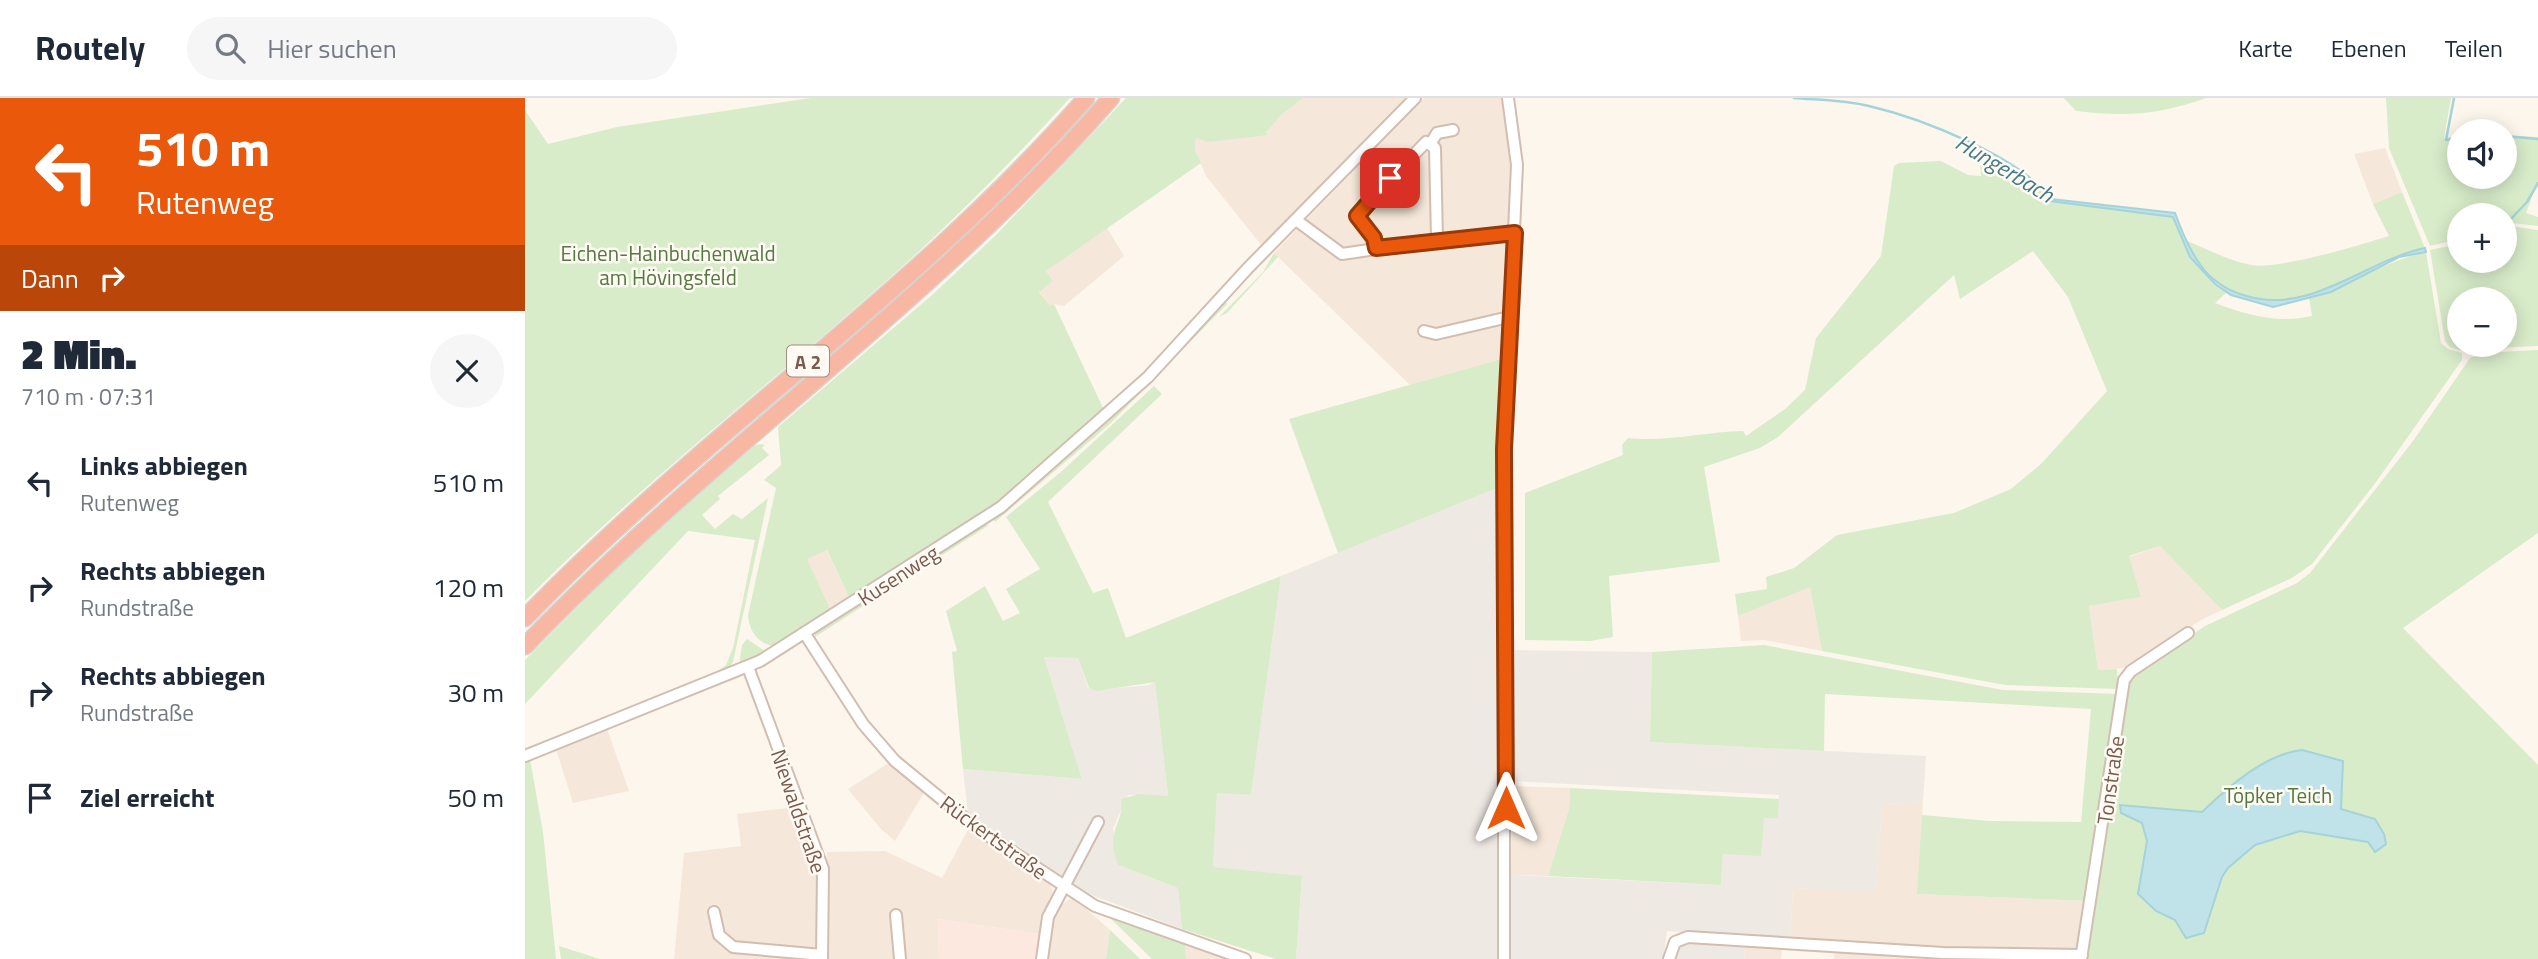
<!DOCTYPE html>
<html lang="de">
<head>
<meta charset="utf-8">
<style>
	:root { --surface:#fff; --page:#f6f6f7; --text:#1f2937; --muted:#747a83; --line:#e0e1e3 }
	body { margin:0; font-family:"Titillium Web",sans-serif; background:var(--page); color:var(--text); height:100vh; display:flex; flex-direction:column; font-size:26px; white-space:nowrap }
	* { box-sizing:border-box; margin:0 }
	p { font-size:23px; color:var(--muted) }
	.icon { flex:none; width:38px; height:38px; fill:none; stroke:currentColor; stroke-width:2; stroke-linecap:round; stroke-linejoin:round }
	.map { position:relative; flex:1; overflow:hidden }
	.drawer { display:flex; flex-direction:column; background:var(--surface); width:525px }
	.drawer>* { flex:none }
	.banner { background:#ea580c; color:#fff; overflow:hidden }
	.buttons { position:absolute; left:1922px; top:21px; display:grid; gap:14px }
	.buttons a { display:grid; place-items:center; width:70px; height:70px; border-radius:50%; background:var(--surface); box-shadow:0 4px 18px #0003; font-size:35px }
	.pin { position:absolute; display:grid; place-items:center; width:60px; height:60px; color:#fff; margin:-30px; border-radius:14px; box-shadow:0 4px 10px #0006 }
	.me { position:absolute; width:77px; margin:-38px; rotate:0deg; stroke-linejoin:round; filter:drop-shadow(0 0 5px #0008) }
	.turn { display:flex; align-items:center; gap:24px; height:147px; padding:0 21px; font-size:32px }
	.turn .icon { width:91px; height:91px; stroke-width:2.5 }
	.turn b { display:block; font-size:49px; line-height:60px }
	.then { display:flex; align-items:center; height:66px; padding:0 21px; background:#0003; gap:14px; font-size:26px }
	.round { display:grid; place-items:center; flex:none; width:74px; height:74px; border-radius:37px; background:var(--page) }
	.headline { display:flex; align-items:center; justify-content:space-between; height:119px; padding:0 21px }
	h1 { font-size:42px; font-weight:800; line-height:52px }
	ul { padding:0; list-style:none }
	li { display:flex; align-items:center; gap:21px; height:105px; padding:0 21px }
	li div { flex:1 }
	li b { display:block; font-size:26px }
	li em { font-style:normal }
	header { display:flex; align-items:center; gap:42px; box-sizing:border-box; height:98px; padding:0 35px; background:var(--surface); border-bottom:2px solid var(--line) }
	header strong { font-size:33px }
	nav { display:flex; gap:38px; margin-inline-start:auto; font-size:24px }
	.search { width:490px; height:63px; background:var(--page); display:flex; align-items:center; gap:18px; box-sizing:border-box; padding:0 24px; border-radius:38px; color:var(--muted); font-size:26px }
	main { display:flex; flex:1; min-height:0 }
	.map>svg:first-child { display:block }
</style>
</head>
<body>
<header>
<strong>Routely</strong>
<div class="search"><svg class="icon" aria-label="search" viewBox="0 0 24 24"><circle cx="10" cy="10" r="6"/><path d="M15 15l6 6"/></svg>Hier suchen</div>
<nav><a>Karte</a><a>Ebenen</a><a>Teilen</a></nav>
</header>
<main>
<section class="drawer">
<div class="banner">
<div class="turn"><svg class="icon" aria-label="left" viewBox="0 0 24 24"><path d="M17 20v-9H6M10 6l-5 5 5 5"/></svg><div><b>510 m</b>Rutenweg</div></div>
<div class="then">Dann<svg class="icon" aria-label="right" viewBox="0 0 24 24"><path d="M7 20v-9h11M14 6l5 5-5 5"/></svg></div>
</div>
<div class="headline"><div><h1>2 Min.</h1><p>710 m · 07:31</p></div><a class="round"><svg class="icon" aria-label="close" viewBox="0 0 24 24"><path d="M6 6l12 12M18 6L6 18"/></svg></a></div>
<ul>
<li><svg class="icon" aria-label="left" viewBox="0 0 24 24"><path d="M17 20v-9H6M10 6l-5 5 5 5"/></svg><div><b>Links abbiegen</b><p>Rutenweg</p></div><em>510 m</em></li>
<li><svg class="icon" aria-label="right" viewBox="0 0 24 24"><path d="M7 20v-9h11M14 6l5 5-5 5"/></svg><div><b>Rechts abbiegen</b><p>Rundstraße</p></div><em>120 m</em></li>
<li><svg class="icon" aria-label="right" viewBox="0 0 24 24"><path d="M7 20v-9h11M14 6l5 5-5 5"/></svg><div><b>Rechts abbiegen</b><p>Rundstraße</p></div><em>30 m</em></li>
<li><svg class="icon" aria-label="arrive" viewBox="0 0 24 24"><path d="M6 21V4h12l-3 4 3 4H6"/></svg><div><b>Ziel erreicht</b></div><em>50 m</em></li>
</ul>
</section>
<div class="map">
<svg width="2013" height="861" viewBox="0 0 2013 861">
	<rect width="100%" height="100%" fill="#fdf6ec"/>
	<g fill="#f5e8da">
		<polygon points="778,0 882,0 737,148 681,78 670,52 671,39 743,37 741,34 752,20"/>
		<polygon points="899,0 976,0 986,64 982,148 976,261 885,287 749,155"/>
		<polygon points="1860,50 1877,94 1848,106 1829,56"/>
		<polygon points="581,128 599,158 539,208 529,206 525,209 514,193 528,183 521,173"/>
		<polygon points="1635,448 1697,512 1676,522 1606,569 1573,573 1564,508 1616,499 1604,459"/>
		<polygon points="301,451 325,501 306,513 281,461"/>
		<polygon points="1285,488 1297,553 1240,542 1216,543 1213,518"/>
		<polygon points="82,631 104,693 48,705 31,651"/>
		<polygon points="364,665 399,695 370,743 356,731 323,691"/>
		<polygon points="987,688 1045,690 1044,711 1023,778 986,777"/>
		<polygon points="1398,702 1393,796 1563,803 1554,851 1420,851 1265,841 1268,790 1351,793 1357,705 1383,706"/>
		<polygon points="271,709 294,769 290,861 149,861 159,755 216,748 212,716"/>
		<polygon points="444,730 525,783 529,800 518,820 514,836 413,821 414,861 303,861 302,754 360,753 417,780"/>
		<polygon points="548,799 585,832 581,861 522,861 524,829 534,808"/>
		<polygon points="660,844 715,861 661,861"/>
		<polygon points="1220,847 1257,849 1256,861 1219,861"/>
		<polygon points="1310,852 1482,861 1309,861"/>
	</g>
	<polygon fill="#fde8e0" points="413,821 514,836 512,861 414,861"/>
	<g fill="#efe9e4">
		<polygon points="972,390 975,785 972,861 771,861 777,779 688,770 692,694 726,697 756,478"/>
		<polygon points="987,552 1127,554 1125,644 1401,658 1398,702 1383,706 1357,705 1351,794 1268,790 1265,841 1142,833 1138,861 983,861 986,777 1196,787 1198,756 1239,719 1253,720 1254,697 986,683 984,554"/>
		<polygon points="546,558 553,560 563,590 572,592 624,587 630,583 643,699 603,697 588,730 593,767 653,790 657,831 556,793 443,717 438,671 557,681 519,559"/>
		<polygon points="1163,845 1220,847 1219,861 1151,861 1156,848"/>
	</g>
	<g fill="#d8ecc9" fill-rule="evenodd">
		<path d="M286,0H545C489,61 431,121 369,176C246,286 115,386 0,503V12L23,46L92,29Z"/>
		<path d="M601,0H778L756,17L741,34L743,37L683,44L671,40L670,52L676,65L521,173L528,183L514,194L525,208L529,206L579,312L475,406L325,501L302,452L282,461L306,513L251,548C234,547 224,534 223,517L251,390L239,382L256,367L253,329L407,197L471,137Z"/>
		<path d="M1539,0H1681C1634,17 1600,19 1551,13Z"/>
		<polygon points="1861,0 1926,0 1919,40 1934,38 1934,79 1979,79 1979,37 2013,39 2013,83 2001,115 2013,119 2013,128 1979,124 1979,117 1934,117 1934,141 1905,148 1864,50"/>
		<path d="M1454,50L1517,89L1525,103L1648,119L1665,159L1701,195L1690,205C1722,217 1753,226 1787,218L1784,200C1825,188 1859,163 1901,154L1916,245L1923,251L1937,255V262L1851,384L1787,466L1767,480L1697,512L1635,448L1604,458L1616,499L1564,508L1573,572L1592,571L1593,591L1480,587L1297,553L1285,489L1213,518L1210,496L1242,491L1241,479L1269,470L1312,437L1429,415L1486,391L1516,366L1582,293L1543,199L1508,153L1435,201L1429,177L1253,339L1235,350L1179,369L1195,464L1084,478L1088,539L1065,543L1000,542V395L1098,357L1097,347L1103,340C1142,344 1179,334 1218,333L1221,338L1260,311L1280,292L1291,240L1356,158L1369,68L1374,65L1416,63L1443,77L1456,78Z"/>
		<path d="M1877,94L1900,150C1833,164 1751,243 1688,179C1677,167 1665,158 1660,142C1680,150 1704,163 1726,167C1753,172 1835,147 1864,138L1848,106Z"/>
		<path d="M1979,127L2013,132V248L1953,251L1944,255L1925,249L1920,243L1905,152L1934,146V163H1979ZM1934,201H1979V247H1934Z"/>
		<polygon points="749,155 753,159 702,215 694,219 738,174"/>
		<polygon points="701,204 702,206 586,325 470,424 468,421 581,324"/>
		<polygon points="2013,252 2013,435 1878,530 2013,667 2013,861 1561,861 1605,579 1680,528 1772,485 1785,475 1888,343 1945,260 1957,255"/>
		<polygon points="976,261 972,390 813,455 764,321"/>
		<path d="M629,288L637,296L523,404L568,495L583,490L601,540L756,478L726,697L692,695L688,769L777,778L771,861H751L657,831L653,790L593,767C579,731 600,726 596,701L615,696L643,698L630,584L572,593L564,590L553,560L519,559L557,681L438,671L427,554L432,553L421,513L460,488L478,523L495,515L481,491L515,471L481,419L537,373Z"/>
		<polygon points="235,346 240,347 237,350 244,357 193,398 195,401 177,417 190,431 208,416 217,421 243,400 208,564 200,575 0,653 0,650 187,578 201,567 208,550 230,442 163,433 0,606 0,562 109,452 229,348"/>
		<polygon points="459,426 464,427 290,539 290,534"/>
		<polygon points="222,541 240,553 214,567 217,547"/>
		<polygon points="1239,547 1478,592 1594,596 1563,803 1392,796 1397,717 1464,723 1556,724 1566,611 1300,596 1299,653 1125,644 1127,554"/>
		<polygon points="218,578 63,639 207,580"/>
		<polygon points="0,660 5,661 18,734 31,861 0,861"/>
		<polygon points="1045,690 1254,701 1253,720 1239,720 1236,758 1198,756 1196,787 1023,778 1044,711"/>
		<polygon points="578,813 660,844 661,861 627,861"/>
		<polygon points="585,832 615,861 581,861"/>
		<polygon points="34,848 75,861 36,861"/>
	</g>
	<g fill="#bfe3e8" stroke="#a5d3da" stroke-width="2">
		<path d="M1523,96L1526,101L1650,115C1664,153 1679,185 1718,197C1785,219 1838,163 1900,150L1901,154L1874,159L1806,194L1748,209L1706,197L1690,186L1665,159L1648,119L1525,103Z"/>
		<path d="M1777,652L1818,663L1816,711L1850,721L1859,736L1861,746L1850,754L1843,744L1775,733L1730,747L1703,770L1697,779L1679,835L1661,840L1650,822L1631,813L1613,796L1622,743L1617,725L1596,715L1595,707L1677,714C1703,689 1740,656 1777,652Z"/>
	</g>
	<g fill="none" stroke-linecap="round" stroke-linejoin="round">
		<g stroke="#a5d3da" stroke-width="2.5">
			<path d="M1269,0C1294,2 1320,2 1344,8C1395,20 1497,59 1526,102"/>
			<polyline points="1929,0 1921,42 1934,40"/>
			<polyline points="1979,38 2013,41"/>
			<polyline points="1984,123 2002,104 2013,85"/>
		</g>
		<g stroke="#d1beb0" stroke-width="14">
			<g id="minor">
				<polyline points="906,45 912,35 928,32"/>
				<polyline points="771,122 817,156 912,142 990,135"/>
				<polyline points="851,150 849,140 833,121 833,115 901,44 910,50 912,142"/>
				<polyline points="899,233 911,236 984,219"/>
				<polyline points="280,536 338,626 370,663 453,731 570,808 720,861"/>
				<polyline points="223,569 298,771 297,861"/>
				<polyline points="0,658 235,563 476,409 623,279 723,170 890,0"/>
				<polyline points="189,814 194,837 208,849 297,857"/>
				<polyline points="371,817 375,861"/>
				<polyline points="517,861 523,819 573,724"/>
				<polyline points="979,861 979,351 992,67 983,0"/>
				<polyline points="1144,861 1150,844 1163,839 1418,855 1557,857"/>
				<polyline points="1556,861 1599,582 1606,573 1663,535"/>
			</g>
		</g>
		<g stroke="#dad1cd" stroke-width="19">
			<g id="highway">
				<path d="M0,520C177,336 393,193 561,0"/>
				<path d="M0,548C186,354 409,203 586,0"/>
			</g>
		</g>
		<use href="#minor" stroke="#fff" stroke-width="10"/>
		<use href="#highway" stroke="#f7b7a3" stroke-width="16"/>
	</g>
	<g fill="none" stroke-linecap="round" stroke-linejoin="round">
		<g stroke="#983908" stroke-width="18">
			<polyline id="route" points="865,80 832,118 849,140 851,150 990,135 979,351 981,710"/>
		</g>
		<use href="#route" stroke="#ea580c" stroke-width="12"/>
	</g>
	<g text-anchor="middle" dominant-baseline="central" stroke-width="5" stroke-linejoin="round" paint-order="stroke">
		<rect fill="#fffaf3" stroke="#a28b7f" stroke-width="2" x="262" y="247.5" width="42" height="31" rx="5"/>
		<g font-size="19" font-weight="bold" fill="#7a5c4d">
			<text x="283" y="263">A 2</text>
		</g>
		<g font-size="21" fill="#537a41" stroke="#fffaf3">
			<text x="143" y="155">Eichen-Hainbuchenwald<tspan x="143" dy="24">am Hövingsfeld</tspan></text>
			<text x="1753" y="697">Töpker Teich</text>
		</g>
		<g font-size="21" fill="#7a5c4d" stroke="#fffaf3">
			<text transform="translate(373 477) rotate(-33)">Kusenweg</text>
			<text transform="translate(1585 682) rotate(-82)">Tonstraße</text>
			<text transform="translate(274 713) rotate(71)">Niewaldstraße</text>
			<text transform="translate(469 739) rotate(36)">Rückertstraße</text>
		</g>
		<g font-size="23" font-style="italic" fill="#437c86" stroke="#fffaf3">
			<text transform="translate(1480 70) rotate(31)">Hungerbach</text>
		</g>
	</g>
</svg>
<div class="buttons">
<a><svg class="icon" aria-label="sound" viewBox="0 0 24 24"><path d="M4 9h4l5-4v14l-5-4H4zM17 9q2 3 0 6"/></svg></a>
<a>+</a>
<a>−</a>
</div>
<div class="pin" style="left:865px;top:80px;background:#d93025"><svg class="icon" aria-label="arrive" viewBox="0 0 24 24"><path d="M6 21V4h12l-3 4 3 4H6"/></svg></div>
<svg class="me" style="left:981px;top:710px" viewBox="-20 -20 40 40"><path d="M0-17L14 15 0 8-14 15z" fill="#ea580c" stroke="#fff" stroke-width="4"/></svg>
</div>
</main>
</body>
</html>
